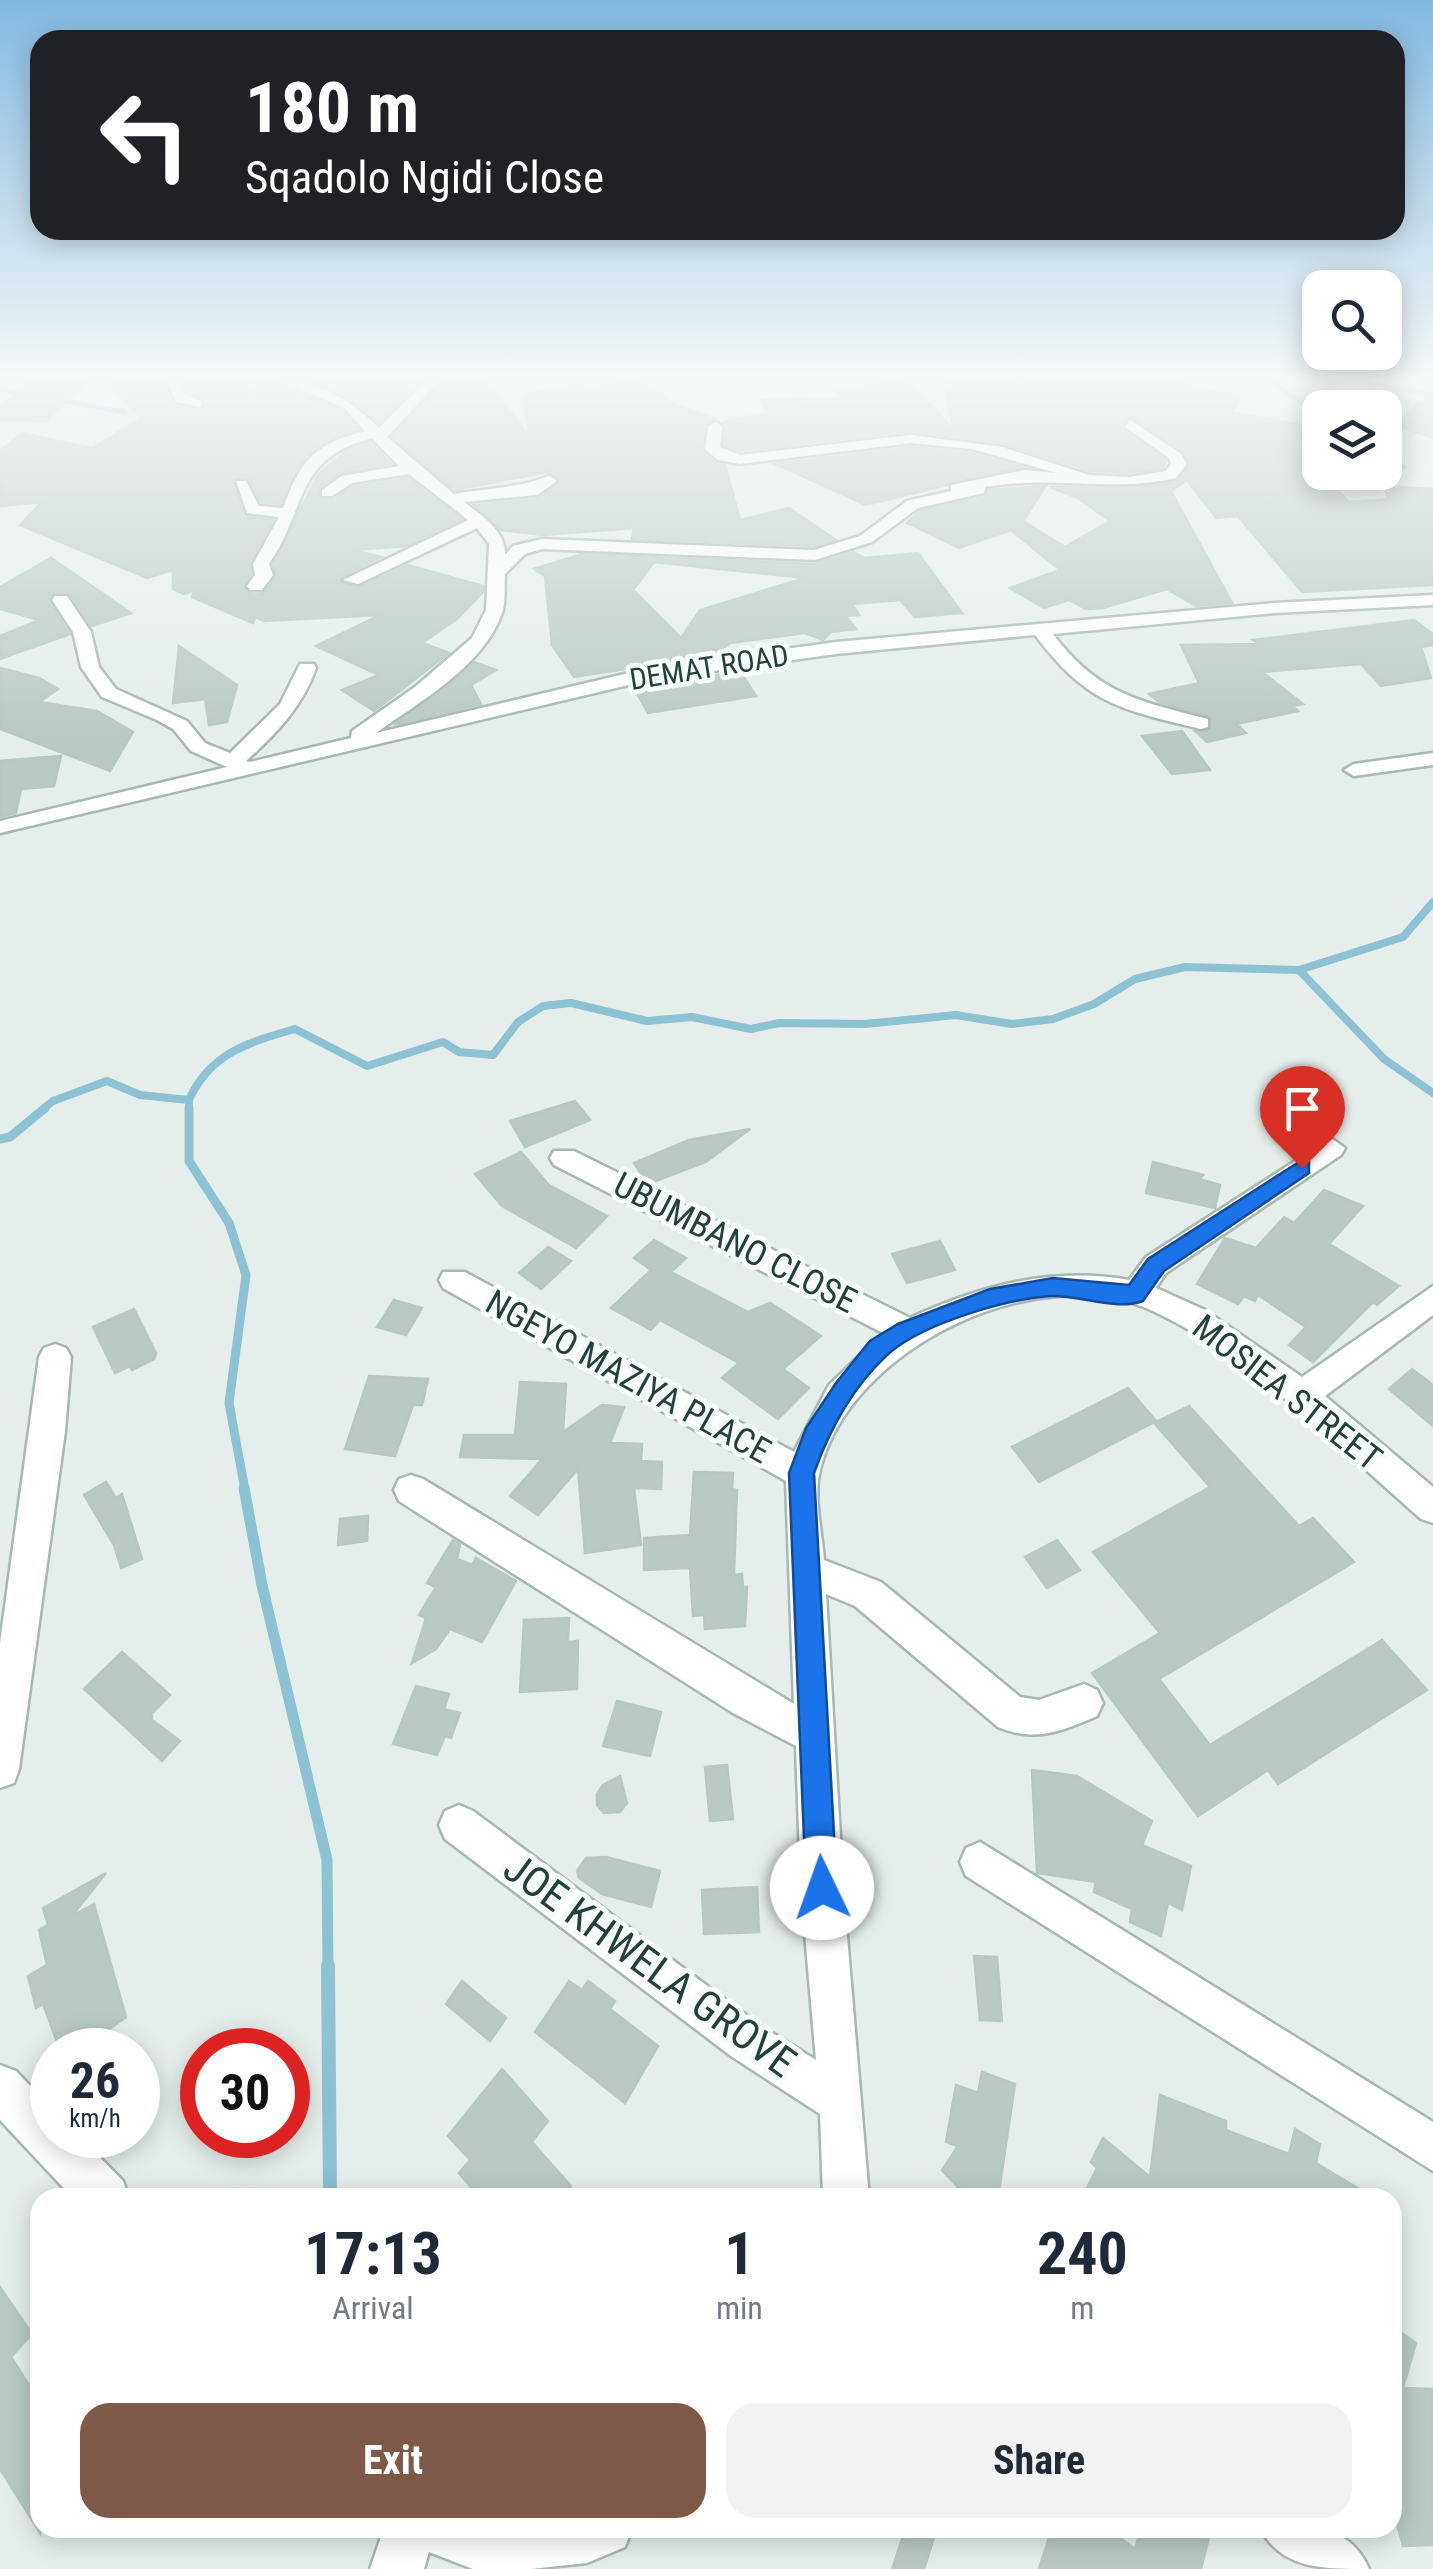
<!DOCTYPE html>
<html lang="en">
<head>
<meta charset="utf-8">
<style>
	:root { --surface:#fff; --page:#f2f2f3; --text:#1f2937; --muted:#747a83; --accent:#7f5948 }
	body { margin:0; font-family:"Roboto Condensed",sans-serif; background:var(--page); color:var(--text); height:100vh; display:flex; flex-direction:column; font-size:38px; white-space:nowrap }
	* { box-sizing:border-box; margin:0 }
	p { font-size:32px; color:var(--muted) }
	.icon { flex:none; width:55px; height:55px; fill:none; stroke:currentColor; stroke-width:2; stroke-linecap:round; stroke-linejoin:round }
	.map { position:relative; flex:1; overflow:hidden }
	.drawer { position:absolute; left:30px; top:2188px; width:1372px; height:350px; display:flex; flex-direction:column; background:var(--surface); border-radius:30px; box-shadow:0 5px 25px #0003 }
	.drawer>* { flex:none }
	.guide { position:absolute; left:30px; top:30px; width:1375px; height:210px; border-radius:30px; box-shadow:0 5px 25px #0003; background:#202124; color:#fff; overflow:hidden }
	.controls { position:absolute; left:1302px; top:270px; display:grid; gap:20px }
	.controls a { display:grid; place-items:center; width:100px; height:100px; border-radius:20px; background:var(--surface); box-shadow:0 5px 25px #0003; font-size:50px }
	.speed { position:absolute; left:30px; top:2028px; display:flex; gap:20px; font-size:50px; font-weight:700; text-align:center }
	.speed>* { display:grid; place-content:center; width:130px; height:130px; border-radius:50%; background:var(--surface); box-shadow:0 5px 25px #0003; line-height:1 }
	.speed small { font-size:25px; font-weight:400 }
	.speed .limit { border:15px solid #d22; background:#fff; color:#111 }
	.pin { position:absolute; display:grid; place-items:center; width:85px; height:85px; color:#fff; margin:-102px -42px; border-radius:50% 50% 50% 0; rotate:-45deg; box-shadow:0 0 10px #0007 }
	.pin .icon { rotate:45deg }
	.me { position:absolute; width:110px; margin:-55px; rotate:357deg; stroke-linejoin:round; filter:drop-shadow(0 0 8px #0008) }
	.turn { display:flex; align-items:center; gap:35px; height:210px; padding:0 50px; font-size:45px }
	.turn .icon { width:130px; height:130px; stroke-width:2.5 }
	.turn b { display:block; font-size:70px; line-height:85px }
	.eta { display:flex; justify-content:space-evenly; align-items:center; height:170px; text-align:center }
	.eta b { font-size:60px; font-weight:700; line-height:70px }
	.button { display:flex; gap:20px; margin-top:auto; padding:20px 50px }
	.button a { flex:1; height:115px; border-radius:30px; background:var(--accent); color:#fff; font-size:40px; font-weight:700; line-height:115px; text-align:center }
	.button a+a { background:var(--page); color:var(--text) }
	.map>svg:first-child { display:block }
</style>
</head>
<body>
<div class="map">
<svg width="1433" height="2569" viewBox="0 0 1433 2569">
	<rect width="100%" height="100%" fill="#e5eeeb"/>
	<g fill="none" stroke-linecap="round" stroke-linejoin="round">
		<g stroke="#8dc1d4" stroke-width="5">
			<polyline points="1265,378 1320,414"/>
			<polyline points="1344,378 1433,395"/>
			<polyline points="0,389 24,394"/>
			<polyline points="54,399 125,412"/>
			<polyline points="1385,455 1404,467"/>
		</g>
		<g stroke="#8dc1d4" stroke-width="8">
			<polyline points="1299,970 1384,1059 1433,1093"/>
			<polyline points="189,1100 189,1110"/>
			<path d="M42,1110L53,1101L107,1081L140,1095L189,1100C210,1053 249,1042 295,1029L367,1066L443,1042L459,1052L493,1055L518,1022L543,1006L571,1003L647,1021L692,1017L751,1029L779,1023L865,1024L956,1015L1012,1024L1053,1019L1094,1004L1135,979L1185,967L1299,970L1403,937L1433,902"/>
		</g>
		<g stroke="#8dc1d4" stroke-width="9">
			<polyline points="189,1108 189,1161 229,1223 246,1275 229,1403 245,1490"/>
			<polyline points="0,1139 10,1137 45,1108"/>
		</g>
		<polyline stroke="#8dc1d4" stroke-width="11" points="244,1488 262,1585 327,1860 328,1968"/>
		<polyline stroke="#8dc1d4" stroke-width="14" points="328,1966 330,2198"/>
	</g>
	<g fill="#bac9c5" stroke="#b7c8c3" stroke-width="2.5" fill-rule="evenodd">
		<polygon points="31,378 91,378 46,421 0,420 0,408"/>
		<polygon points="102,378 162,378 173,403 200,411 204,399 190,393 182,378 271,378 342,411 358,429 309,454 281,504 261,502 249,479 233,479 243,514 273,520 250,562 251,574 244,588 250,594 262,594 276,577 273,564 318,474 348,450 371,442 391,464 340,473 320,487 319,499 334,499 353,487 408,478 461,519 406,546 354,550 381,557 341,577 340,582 360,587 408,565 483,586 483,592 457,619 422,643 449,653 374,711 342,690 379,675 316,646 380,615 264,621 255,617 253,623 192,597 195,590 184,594 173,589 173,570 147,578 20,525 42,502 1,506 0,451 22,433 92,448 142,418"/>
		<polygon points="302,378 424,378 379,423 346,397"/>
		<polygon points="446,378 485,378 529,436 525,395 580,383 587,388 637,379 678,406 714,419 704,426 701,449 716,463 725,465 740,520 789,508 836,540 814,546 632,539 634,528 543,535 500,530 474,505 537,499 561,480 548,472 455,490 392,437"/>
		<polygon points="942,378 1011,382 1018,378 1165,378 1240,399 1231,412 1305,426 1299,442 1307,443 1306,452 1320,453 1320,472 1349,502 1388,499 1384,486 1433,489 1433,585 1302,592 1238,516 1216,518 1187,480 1171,491 1232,603 1196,606 1167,589 1103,608 1086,609 1069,600 1044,608 1010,588 1060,570 1011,530 959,548 907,523 920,511 985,497 988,490 1046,486 1023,521 1065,547 1110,521 1078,498 1050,487 1153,486 1177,482 1190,466 1182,450 1129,416 1123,430 1166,460 1164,468 1129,473 1090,471 1002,443 912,431 740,451 724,445 723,422 768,413 761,400 841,398 836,390 906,379 954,430"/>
		<polygon points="1417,402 1433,406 1433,438 1397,426"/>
		<polygon points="911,447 971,453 1021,467 866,505 775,464"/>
		<path d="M854,552L864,558L918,553L962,613L915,617L900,600L852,604L859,615L846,616L856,629L831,632L823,640L805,633L730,643L725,647L728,653L574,677L552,645L545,576L534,569L582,554L815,564ZM654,562L805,578L700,610L681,638L633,590Z"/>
		<polygon points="51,558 131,613 92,626 70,594 55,592 49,602 70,634 0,659 0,636 39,620 0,609 0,587"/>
		<polygon points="1414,620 1433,634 1433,645 1421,647 1431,678 1381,686 1361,664 1262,672 1303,704 1292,706 1298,711 1236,724 1246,733 1207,742 1195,731 1211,729 1211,717 1159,702 1149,694 1199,683 1181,645 1260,644 1253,640"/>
		<polygon points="179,646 237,685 227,722 209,725 205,699 173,703"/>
		<polygon points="474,662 496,670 471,685 481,704 394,725"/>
		<polygon points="0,668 39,678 58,689 39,702 97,711 133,732 110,771 0,729"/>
		<polygon points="740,671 756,696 648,713 634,688"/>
		<polygon points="1182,731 1210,770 1172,774 1142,736"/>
		<polygon points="61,756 54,786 21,789 16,813 0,817 0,761"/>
		<polygon points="575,1101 590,1120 525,1147 510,1121"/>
		<polygon points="750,1129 706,1162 648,1184 634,1163 689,1140"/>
		<polygon points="521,1152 549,1185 607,1216 576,1248 502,1206 475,1174"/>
		<polygon points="1153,1162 1203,1175 1199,1179 1220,1185 1215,1208 1146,1193"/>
		<polygon points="1324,1190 1363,1206 1329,1244 1399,1286 1377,1305 1373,1302 1313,1362 1289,1345 1306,1327 1258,1295 1255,1301 1244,1296 1238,1304 1197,1284 1225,1238 1256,1248 1284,1217 1294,1223"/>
		<polygon points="654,1240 686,1258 671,1272 748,1312 770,1303 821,1336 783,1369 809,1388 778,1419 722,1378 739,1363 660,1320 651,1330 611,1308 651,1270 634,1258"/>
		<polygon points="940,1241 955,1270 907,1283 892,1254"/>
		<polygon points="548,1247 571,1261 541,1289 519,1273"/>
		<polygon points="394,1300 422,1308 406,1335 377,1327"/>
		<polygon points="134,1309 156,1353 154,1359 132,1370 130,1366 115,1373 93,1327"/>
		<polygon points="1412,1369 1433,1385 1433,1426 1389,1389"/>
		<polygon points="369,1376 428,1379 422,1405 413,1405 395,1456 345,1449"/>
		<polygon points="520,1382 566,1384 563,1432 602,1405 624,1407 610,1443 642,1444 641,1461 662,1462 661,1489 634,1488 641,1545 585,1553 578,1469 538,1515 510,1496 542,1459 460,1457 464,1435 515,1435"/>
		<polygon points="1128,1388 1156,1421 1039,1482 1012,1447"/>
		<polygon points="1189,1406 1299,1526 1313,1518 1354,1562 1159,1679 1210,1745 1382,1640 1427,1690 1278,1784 1268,1770 1198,1816 1092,1673 1160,1633 1093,1552 1210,1487 1154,1423"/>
		<polygon points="694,1472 733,1473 732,1489 737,1490 734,1575 742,1574 743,1587 747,1587 745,1626 705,1629 704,1615 693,1616 690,1568 644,1570 644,1538 690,1535"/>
		<polygon points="106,1482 116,1498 122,1494 142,1559 121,1568 114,1545 84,1495"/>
		<polygon points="368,1516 367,1541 338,1545 340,1519"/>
		<polygon points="453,1540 460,1544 457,1559 472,1565 476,1558 516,1581 482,1642 450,1629 436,1649 412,1663 426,1618 419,1615 436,1587 427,1583"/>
		<polygon points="1057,1540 1080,1570 1047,1588 1025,1557"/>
		<polygon points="569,1618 568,1642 578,1641 577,1689 520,1692 524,1620"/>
		<polygon points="122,1652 170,1695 152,1713 152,1720 180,1741 162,1761 84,1689"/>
		<polygon points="416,1686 449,1694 444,1709 460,1713 451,1738 445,1736 437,1755 393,1744"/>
		<polygon points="617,1701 661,1712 650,1756 603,1746"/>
		<polygon points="727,1765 733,1819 710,1821 705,1767"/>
		<polygon points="1032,1770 1077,1776 1152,1821 1142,1845 1191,1866 1182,1910 1168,1903 1161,1936 1130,1922 1132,1909 1094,1892 1096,1882 1037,1873"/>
		<polygon points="620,1776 627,1803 620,1812 604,1813 597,1805 597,1794 603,1785"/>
		<polygon points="606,1857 660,1871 651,1907 602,1894 579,1878 577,1871 586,1858"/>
		<polygon points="106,1873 72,1916 94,1904 126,2017 80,2050 60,2050 43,2004 36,2008 28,1976 47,1965 39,1930 48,1925 43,1908"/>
		<polygon points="757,1887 759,1932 704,1934 702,1890"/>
		<polygon points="974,1956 997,1957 1002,2021 980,2020"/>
		<polygon points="462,1981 506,2018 490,2041 446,2004"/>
		<polygon points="569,1981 582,1990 588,1981 615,2001 610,2009 658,2046 625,2103 535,2032"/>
		<polygon points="502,2069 548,2121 532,2142 571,2186 562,2198 480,2198 459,2173 470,2160 448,2136"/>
		<polygon points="982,2072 1015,2084 998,2198 968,2198 942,2170 958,2146 946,2142 956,2085 978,2093"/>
		<polygon points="1160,2095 1226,2121 1226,2130 1289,2154 1295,2129 1320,2144 1316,2163 1374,2198 1082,2198 1097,2168 1091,2162 1103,2138 1150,2177"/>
		<polygon points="0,2287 32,2334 11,2357 40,2402 40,2533 0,2469"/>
		<polygon points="1392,2326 1416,2343 1403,2388 1433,2389 1433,2545 1403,2546 1392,2505"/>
		<polygon points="906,2528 937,2528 924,2569 892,2569"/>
		<polygon points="1052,2528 1107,2528 1135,2549 1141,2528 1195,2528 1209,2537 1201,2569 1039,2569"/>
	</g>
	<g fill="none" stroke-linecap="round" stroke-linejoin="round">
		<g stroke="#a7b7b3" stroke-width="5">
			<g id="minor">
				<polygon points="166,378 178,378 187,396 201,401 201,407 176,402"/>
				<path d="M275,378C316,378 351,401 379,428L429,378H442L387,437L454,494C487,488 520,488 549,476L557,481L537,495L464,502C481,515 506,531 505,555L513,546L542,539L814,550L860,536L907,501L951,491V485L1024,470L1057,473L972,449L911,443L740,464L718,460L705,449L708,426L715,422L722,426L720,447L740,455L911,435L1002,447L1089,475L1129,477L1166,471L1171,464L1169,458L1125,427L1130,420L1180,453L1187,464L1176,478C1112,493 1049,475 985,487L984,493L918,508L872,542L815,560L542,549L525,554L505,574C504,586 506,602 502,613C484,666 419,702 376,733L654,667L836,642L1274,603L1433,595V605L1274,613L1053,634C1098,694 1138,701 1208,719V727L1201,729C1120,709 1088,705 1035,635L836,654L654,679L0,833V821L227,767L191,751L173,729L157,720L102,697L81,667L73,632L52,600L55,596H67L91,632L99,667L116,689L187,721L205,743L230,753L280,704L300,664H314L316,668C303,706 276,734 246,761L250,762L351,738L352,731L415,687L472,638L486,610L489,544L477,528L358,584L343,580L468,520L409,474L352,483L332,496H322V490L342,476L399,466L372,438C293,459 309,505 269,564L273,575L262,590H250L247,586L255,575L253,564L279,517L247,513L236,481H246L259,506L283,508C301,459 315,444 365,431L344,408Z"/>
				<polygon points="1433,753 1433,765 1354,776 1344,770 1354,764"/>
				<path d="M1331,1138L1345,1148L1341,1155L1166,1273L1156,1288L1205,1310L1302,1377L1433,1286V1315L1325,1396L1433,1487V1523L1421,1519C1338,1447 1252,1357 1153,1311C1039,1258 851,1346 820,1470C813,1496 822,1533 824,1560L881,1582L1020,1697L1039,1700L1084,1684L1097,1690L1103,1703L1097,1716C1062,1731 1035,1743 998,1727L855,1606L826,1594L843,1888L869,2198H823L820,2114L731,2056L445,1839L439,1825L445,1811L459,1805L473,1811L761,2026L816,2060L801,1888L796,1746L733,1713L399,1501L394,1490L399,1479L411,1475L423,1479L794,1704L786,1481L443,1288L439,1280L443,1272H465L794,1452L829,1385L883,1333L554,1165L550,1158L554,1151H574L910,1318C979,1286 1053,1266 1129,1280L1146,1257Z"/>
				<polygon points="55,1344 66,1348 71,1357 65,1431 19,1769 14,1783 0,1788 0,1643 39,1357 44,1348"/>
				<polygon points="980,1842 1433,2122 1433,2171 966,1876 960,1862 966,1848"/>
				<polygon points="0,2065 16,2071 52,2109 52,2135 78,2135 123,2181 129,2198 73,2198 0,2120"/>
				<polygon points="384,2528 632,2528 625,2547 587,2563 531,2569 473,2569 429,2552 424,2569 370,2569"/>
				<path d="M1260,2528C1304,2525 1349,2522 1369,2569C1322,2569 1281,2569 1260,2528Z"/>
			</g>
		</g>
		<use href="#minor" fill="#fff" fill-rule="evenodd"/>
	</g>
	<linearGradient id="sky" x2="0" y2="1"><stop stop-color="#83b9e0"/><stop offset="0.51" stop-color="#f3f7f6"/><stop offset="1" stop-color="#f3f7f6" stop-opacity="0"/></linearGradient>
	<rect width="1433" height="737" fill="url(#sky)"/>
	<path fill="#1a73e8" stroke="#114b97" stroke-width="2.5" d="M1302,1160L1309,1162V1173L1164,1271L1143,1301C1115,1311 1080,1295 1051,1296C1006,1299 920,1324 886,1356C853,1387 829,1431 814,1473L837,1888L833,1900L822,1904L811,1900L806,1888L789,1473L806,1428L836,1383L870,1341L898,1324L990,1289L1053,1278L1129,1285L1148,1259Z"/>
	<g text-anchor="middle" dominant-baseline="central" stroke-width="10" stroke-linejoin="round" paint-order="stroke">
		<g font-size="30" fill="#23413c" stroke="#f6faf9">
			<text transform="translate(709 667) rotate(-9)">DEMAT ROAD</text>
		</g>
		<g font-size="35" fill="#23413c" stroke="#f6faf9">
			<text transform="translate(735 1243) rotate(27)">UBUMBANO CLOSE</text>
			<text transform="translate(628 1377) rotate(29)">NGEYO MAZIYA PLACE</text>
			<text transform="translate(1287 1393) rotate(38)">MOSIEA STREET</text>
		</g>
		<g font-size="42" fill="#23413c" stroke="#f6faf9">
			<text transform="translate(650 1965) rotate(36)">JOE KHWELA GROVE</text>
		</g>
	</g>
</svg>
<div class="controls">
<a><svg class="icon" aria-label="search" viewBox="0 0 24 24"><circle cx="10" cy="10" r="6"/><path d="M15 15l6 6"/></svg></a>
<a><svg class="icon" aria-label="layers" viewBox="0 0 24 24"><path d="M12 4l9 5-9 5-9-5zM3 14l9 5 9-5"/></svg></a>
</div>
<div class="speed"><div>26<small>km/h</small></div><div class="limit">30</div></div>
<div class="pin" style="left:1302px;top:1168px;background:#d93025"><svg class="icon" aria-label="arrive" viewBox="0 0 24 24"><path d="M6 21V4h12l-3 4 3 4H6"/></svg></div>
<svg class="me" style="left:822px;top:1888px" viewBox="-20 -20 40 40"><circle r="19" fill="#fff"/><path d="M0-13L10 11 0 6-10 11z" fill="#1a73e8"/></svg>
<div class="guide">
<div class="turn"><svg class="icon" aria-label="left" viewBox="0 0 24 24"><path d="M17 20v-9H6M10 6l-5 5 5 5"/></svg><div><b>180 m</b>Sqadolo Ngidi Close</div></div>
</div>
<section class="drawer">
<div class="eta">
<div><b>17:13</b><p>Arrival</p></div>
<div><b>1</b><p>min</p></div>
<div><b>240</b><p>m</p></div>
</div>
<div class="button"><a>Exit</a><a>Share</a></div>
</section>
</div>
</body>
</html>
